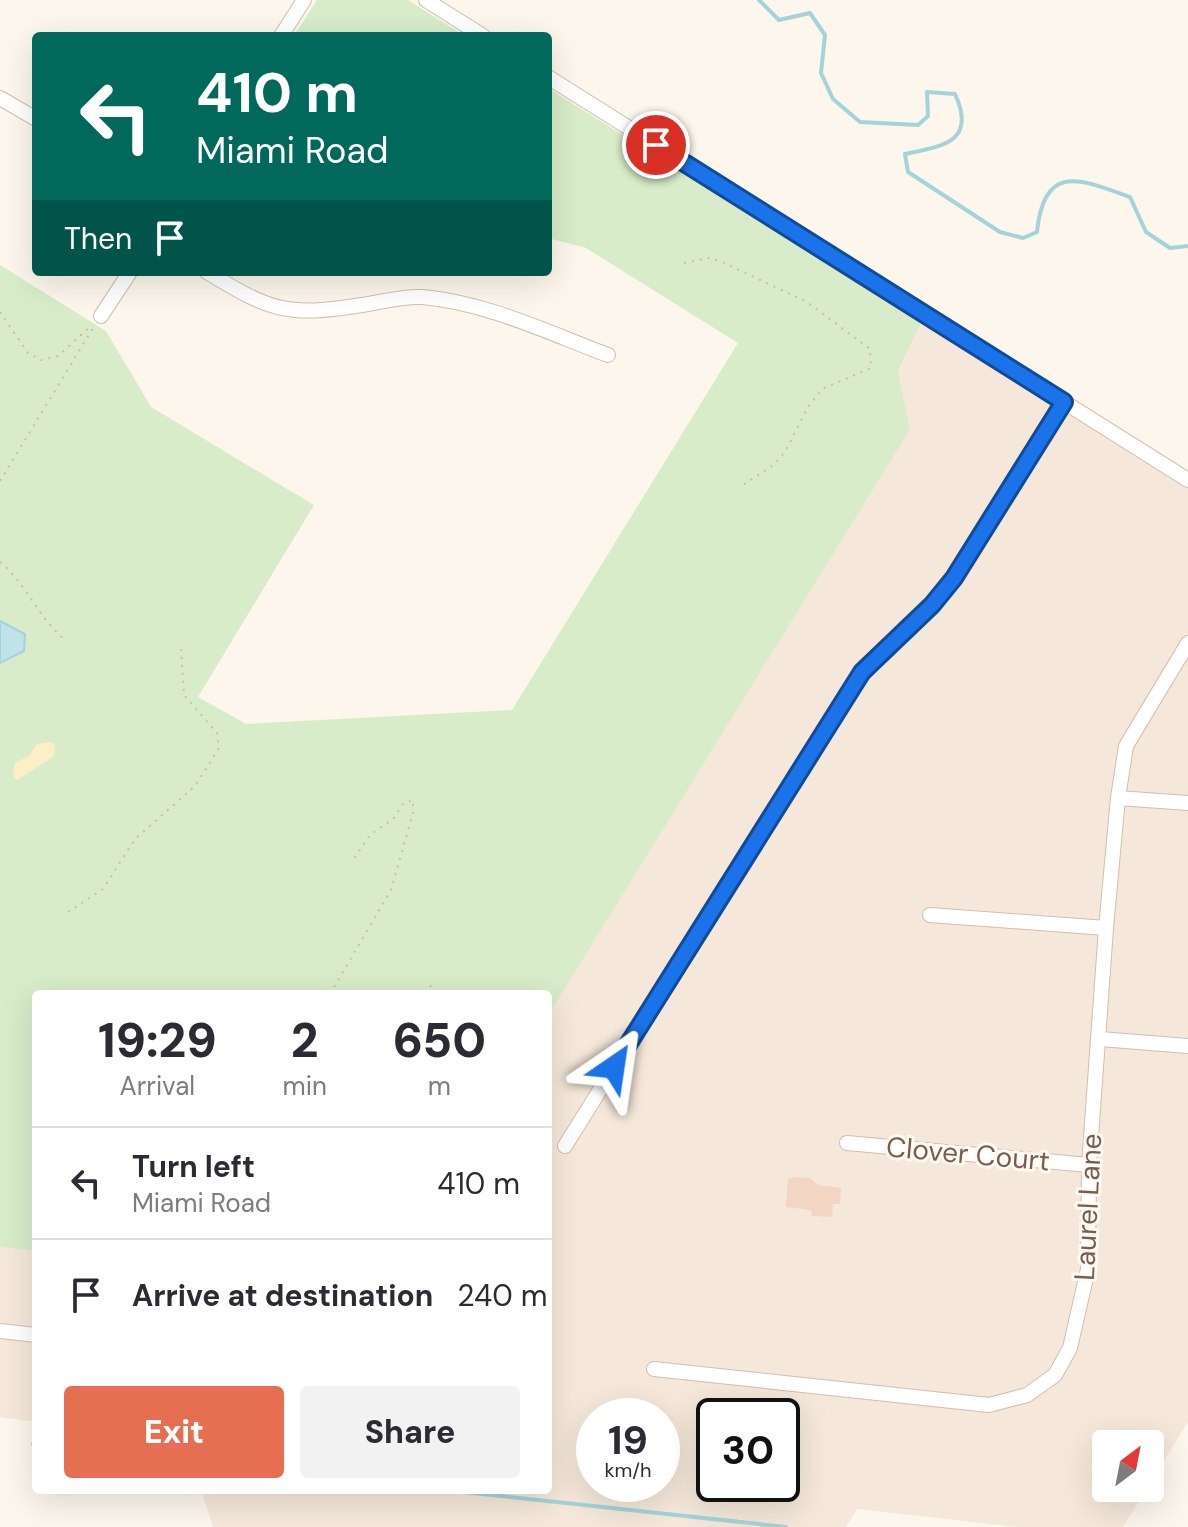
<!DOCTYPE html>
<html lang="en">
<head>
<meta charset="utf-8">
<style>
	:root { --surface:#fff; --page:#f2f2f3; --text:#2b2b33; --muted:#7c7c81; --line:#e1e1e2; --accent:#e76f51 }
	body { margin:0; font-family:"DM Sans",sans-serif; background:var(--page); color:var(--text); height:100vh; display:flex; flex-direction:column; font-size:30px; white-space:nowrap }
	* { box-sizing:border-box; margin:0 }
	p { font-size:26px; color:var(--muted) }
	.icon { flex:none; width:44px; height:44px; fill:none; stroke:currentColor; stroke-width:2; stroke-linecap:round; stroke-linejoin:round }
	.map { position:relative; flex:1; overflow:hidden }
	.panel { position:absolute; left:32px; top:990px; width:520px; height:504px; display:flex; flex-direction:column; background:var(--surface); border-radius:8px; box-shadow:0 8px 32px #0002 }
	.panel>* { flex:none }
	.banner { position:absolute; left:32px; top:32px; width:520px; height:244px; border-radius:8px; box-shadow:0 8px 32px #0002; background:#00695c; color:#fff; overflow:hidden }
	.needle { width:52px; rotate:32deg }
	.fabs { position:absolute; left:1092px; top:1430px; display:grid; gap:16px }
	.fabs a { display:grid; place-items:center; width:72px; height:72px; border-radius:8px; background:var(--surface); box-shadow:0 8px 32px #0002; font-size:40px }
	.speed { position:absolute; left:576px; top:1398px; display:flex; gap:16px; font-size:40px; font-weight:700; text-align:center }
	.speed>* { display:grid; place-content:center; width:104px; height:104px; border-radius:50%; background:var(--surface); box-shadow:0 8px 32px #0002; line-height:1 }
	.speed small { font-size:20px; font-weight:400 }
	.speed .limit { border:4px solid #111; border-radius:12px; background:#fff; color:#111 }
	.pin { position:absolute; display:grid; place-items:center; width:68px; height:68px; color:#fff; margin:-34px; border:4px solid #fff; border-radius:50%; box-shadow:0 2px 8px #0007 }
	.me { position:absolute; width:88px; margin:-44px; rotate:32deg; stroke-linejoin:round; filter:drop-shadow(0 0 6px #0008) }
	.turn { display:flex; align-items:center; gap:28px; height:168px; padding:0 32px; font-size:36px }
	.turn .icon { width:104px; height:104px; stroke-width:2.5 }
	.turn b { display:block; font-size:56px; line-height:68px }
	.then { display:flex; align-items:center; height:76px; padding:0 32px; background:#0003; gap:16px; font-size:30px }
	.eta { display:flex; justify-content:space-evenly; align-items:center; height:136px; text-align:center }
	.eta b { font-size:48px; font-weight:800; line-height:56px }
	.primary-button { display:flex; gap:16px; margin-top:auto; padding:16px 32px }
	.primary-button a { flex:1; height:92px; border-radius:8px; background:var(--accent); color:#fff; font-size:32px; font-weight:800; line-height:92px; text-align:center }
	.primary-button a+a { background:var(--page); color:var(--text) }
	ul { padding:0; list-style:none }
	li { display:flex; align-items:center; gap:24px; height:112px; padding:0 32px; border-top:2px solid var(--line) }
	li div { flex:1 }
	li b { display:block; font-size:30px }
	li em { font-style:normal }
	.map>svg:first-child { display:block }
</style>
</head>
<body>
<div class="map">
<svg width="1188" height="1527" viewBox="0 0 1188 1527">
	<rect width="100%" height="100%" fill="#fdf6ec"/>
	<g fill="#f5e8da" fill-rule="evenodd">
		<path d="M926,315L1188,480V1422L1150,1483V1444H1106V1488H1147L1123,1527H1017L857,1509L846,1527H213L201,1490H548V1016L910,430L898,371ZM594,1416H662V1484H594ZM714,1416H782V1484H714Z"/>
		<polygon points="0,1247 36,1251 36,1422 0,1417"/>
	</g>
	<g fill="#d8ecc9">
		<polygon points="317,0 408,0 465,36 294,36"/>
		<polygon points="548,88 922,322 898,371 910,430 548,1016 548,994 36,994 36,1251 0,1247 0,265 106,331 151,407 314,505 198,697 246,724 512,710 738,343 586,248 548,238"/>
	</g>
	<polygon fill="#fcefc7" points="50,742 55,744 54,756 17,780 13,775 15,763 29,756 37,744"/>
	<polygon fill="#bfe3e8" stroke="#a5d3da" stroke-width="2" points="0,621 25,634 24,651 0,663"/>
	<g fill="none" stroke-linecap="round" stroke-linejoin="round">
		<g stroke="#a5d3da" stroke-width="4">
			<path d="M759,0L779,20L810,13L825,35L821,73L833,99L860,122L918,125L928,116L927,92L955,94C977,142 943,146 905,154L908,172L1000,232L1023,238L1037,232C1044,161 1082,180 1130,197L1146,232L1170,248L1188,246"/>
			<polyline points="33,1444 36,1444"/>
			<polyline points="446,1490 786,1527"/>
		</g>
	</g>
	<polygon fill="#f3d5c3" points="796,1177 810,1178 818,1185 841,1188 840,1204 833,1204 832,1217 812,1216 811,1210 786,1207 788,1179"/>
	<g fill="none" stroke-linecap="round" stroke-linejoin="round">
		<g stroke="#d1beb0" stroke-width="16">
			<g id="minor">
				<polyline points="426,0 483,36"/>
				<polyline points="281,36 304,0"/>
				<polyline points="548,77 1188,480"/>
				<polyline points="0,98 36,119"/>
				<path d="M207,272C271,311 286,317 362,305C381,302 403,296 422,297C485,302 549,333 608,355"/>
				<polyline points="101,316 130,272"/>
				<polyline points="1118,798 1188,803"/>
				<polyline points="930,915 1106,928"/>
				<polyline points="1100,1039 1188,1046"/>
				<polyline points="847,1143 1089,1165"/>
				<path d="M565,1146L842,702C873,655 919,622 954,578L1064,402"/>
				<polyline points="0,1331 36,1335"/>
				<polyline points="654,1369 989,1405 1027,1395 1055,1375 1070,1348 1088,1269 1089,1165 1106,928 1118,798 1126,746 1188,643"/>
			</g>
		</g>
		<g stroke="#d9b8a5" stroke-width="2" stroke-dasharray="2 6" stroke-linecap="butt">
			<polyline points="684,263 708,258 722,262 807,302 870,349 871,368 822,389 808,407 785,452 772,466 743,485"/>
			<polyline points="0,312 28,353 41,360 58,356 92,325"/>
			<polyline points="0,481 93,328"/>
			<path d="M0,562C26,583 37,616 63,638"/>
			<polyline points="68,912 103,889 135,839 195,786 219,748 217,733 184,695 181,649"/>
			<polyline points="330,994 391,890 413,813 413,800 403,804 393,819 370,835 353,860"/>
			<polyline points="426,994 434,980"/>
		</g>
		<use href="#minor" stroke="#fff" stroke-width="14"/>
	</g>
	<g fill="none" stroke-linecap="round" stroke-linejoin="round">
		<g stroke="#114b97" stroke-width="20">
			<polyline id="route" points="614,1067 862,672 932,605 954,578 1064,402 656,145"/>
		</g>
		<use href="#route" stroke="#1a73e8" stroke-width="14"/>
	</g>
	<g text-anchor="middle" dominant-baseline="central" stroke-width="6" stroke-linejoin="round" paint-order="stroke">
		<g font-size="28" fill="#7a5c4d" stroke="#fffaf3">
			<text transform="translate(968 1154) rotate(5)">Clover Court</text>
			<text transform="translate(1088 1207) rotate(-87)">Laurel Lane</text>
		</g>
	</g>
</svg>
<div class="fabs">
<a><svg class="needle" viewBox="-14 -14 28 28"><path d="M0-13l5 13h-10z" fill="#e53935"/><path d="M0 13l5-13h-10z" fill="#7c7c81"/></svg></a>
</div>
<div class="speed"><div>19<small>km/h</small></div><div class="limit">30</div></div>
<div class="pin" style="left:656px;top:145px;background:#d93025"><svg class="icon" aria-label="arrive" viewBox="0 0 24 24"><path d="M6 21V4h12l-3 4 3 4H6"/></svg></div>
<svg class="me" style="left:614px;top:1067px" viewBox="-20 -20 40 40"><path d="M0-17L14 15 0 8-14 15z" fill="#1a73e8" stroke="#fff" stroke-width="4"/></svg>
<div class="banner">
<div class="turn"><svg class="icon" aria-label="left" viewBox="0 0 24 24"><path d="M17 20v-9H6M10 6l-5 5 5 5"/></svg><div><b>410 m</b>Miami Road</div></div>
<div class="then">Then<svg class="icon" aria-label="arrive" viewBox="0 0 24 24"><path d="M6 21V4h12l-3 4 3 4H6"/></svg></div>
</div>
<section class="panel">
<div class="eta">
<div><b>19:29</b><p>Arrival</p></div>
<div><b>2</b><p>min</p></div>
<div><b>650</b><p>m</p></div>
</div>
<ul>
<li><svg class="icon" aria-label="left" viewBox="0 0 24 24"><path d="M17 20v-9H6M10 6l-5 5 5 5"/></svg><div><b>Turn left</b><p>Miami Road</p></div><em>410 m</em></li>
<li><svg class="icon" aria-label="arrive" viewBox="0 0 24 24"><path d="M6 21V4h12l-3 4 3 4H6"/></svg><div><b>Arrive at destination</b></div><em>240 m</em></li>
</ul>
<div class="primary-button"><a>Exit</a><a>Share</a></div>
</section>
</div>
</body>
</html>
